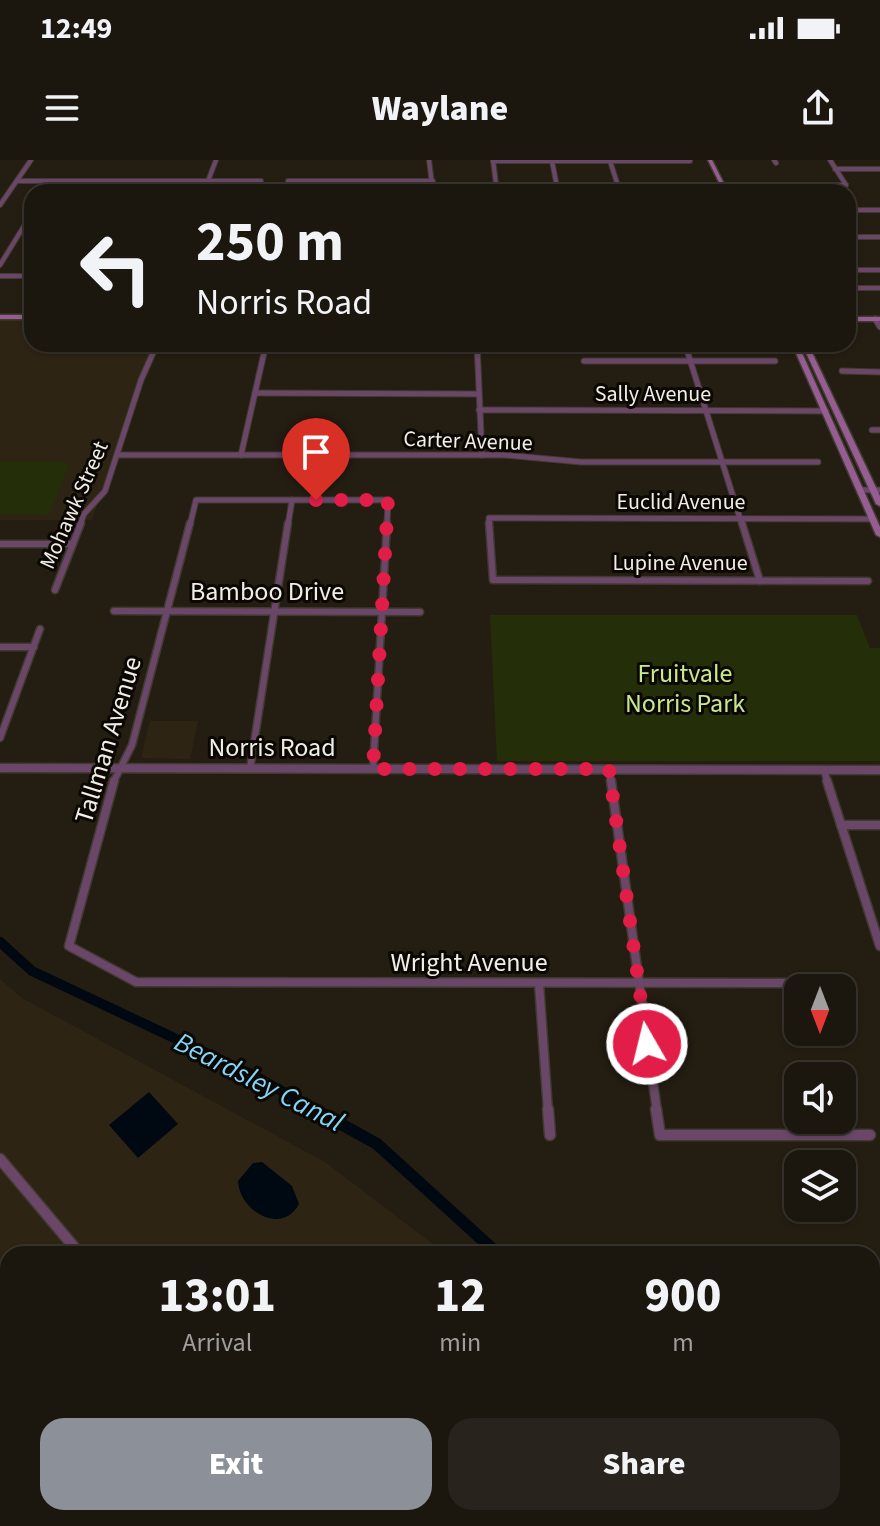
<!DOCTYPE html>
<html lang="en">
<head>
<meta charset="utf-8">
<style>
	:root { --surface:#1b160e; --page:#28231c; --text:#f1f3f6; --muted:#a09f9e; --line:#39352e; --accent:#8c9099 }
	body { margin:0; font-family:"Source Sans 3",sans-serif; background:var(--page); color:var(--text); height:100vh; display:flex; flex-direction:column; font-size:30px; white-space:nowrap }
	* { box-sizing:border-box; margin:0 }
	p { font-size:26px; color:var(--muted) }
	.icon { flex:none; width:44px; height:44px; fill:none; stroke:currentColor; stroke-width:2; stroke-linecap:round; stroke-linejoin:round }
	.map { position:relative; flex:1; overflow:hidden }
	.sheet { position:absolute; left:0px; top:1086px; width:880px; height:280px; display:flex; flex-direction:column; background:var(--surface); border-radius:24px 24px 0 0; box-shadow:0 2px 6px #0004,0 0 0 2px var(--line) }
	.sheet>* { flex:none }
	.hud { position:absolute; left:24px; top:24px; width:832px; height:168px; border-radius:24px; box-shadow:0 2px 6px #0004,0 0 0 2px var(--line); background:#1b160e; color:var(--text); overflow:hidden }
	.needle { width:52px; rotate:180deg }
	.buttons { position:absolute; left:784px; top:814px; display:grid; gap:16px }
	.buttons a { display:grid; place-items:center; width:72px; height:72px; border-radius:16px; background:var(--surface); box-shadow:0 2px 6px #0004,0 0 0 2px var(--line); font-size:40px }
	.pin { position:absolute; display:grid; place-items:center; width:68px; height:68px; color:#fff; margin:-82px -34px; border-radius:50% 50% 50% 0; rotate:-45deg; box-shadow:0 0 8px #0007 }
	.pin .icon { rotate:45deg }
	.me { position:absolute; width:88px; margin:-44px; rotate:352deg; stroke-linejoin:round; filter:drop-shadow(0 0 6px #0008) }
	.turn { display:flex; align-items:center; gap:28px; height:168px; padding:0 40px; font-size:36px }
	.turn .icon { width:104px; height:104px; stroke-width:2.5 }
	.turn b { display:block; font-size:56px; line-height:68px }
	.eta { display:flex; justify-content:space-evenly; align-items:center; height:136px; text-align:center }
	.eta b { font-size:48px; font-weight:800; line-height:56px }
	.button { display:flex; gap:16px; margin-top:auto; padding:16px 40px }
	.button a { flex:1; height:92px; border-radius:24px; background:var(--accent); color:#fff; font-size:32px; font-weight:800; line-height:92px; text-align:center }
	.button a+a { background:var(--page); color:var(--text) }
	.status { display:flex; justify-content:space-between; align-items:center; height:56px; padding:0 40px; background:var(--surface); direction:ltr }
	.status svg { height:22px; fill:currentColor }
	header { display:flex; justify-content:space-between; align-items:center; height:104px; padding:0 40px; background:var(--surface); font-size:36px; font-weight:800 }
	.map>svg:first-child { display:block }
</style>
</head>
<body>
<div class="status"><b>12:49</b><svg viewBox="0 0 49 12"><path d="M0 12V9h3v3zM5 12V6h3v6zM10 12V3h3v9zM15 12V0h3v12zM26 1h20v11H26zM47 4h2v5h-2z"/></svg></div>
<header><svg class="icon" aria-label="menu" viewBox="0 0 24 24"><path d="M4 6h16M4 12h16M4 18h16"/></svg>Waylane<svg class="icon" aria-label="share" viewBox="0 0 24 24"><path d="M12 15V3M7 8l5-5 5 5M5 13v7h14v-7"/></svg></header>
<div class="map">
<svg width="880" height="1366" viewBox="0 0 880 1366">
	<rect width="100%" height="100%" fill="#241d12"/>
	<g fill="#2e2413">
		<polygon points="0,160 32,160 32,184 154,184 92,360 0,360"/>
		<polygon points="150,561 198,561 190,599 141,598"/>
		<polygon points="0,819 22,838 325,1002 446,1094 8,1094 8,1358 872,1358 872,1250 880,1253 880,1366 0,1366"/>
	</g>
	<g fill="#242f09">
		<polygon points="0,302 62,302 69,305 49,355 0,354"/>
		<polygon points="490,455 857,455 870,488 880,488 880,601 497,601"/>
	</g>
	<g fill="#000812">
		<polygon points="149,932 178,964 138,998 109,965"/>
		<path d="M262,1002L292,1026L299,1044C282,1076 239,1051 238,1021L253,1003Z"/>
	</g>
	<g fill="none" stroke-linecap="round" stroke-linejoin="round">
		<polyline stroke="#000812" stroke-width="10" points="0,782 32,811 257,917 317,951"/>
		<g stroke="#000812" stroke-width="12">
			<polyline points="314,949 377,984 498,1094"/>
			<polyline points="872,1210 880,1212"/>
		</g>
		<g stroke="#413a30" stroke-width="6">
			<g id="minor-far4">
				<polyline points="429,0 433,32"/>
				<polyline points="493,0 497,32"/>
				<polyline points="774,0 776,3"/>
				<polyline points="830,0 846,25"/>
				<polyline points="493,1 690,1"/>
				<polyline points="552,1 558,32"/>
				<polyline points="610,1 620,32"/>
				<polyline points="835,9 880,9"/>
				<polyline points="17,21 261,21"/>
				<polyline points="208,21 216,0"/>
				<polyline points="288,21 433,21"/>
				<polyline points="617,25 846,25"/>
				<polyline points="0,45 31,0"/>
				<polyline points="848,50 880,50"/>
				<polyline points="848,77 880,77"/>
				<polyline points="0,105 32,53"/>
				<polyline points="848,110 880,110"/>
				<polyline points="0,116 32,116"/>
				<polyline points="848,128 880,128"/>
			</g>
		</g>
		<g stroke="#413a30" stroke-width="7">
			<g id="minor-far3">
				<polyline points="875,159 880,167"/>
				<polyline points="477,184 482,295"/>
				<polyline points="685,184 742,365"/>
				<polyline points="584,201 775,201"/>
				<polyline points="842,211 880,212"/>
				<polyline points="255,233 479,234"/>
				<polyline points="479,250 826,251"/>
				<polyline points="872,270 880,270"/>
				<polyline points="118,295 505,295 581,302 818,302"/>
				<polyline points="241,295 266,184"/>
				<polyline points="860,330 880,330"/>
				<polyline points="80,365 84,354 105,331 141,220 157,184"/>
				<polyline points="190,365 196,340 388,340 387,365"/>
				<polyline points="288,365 292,340"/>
				<polyline points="489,365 489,358 873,359"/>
			</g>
		</g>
		<g stroke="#413a30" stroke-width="9">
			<g id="minor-far2">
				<polyline points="489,363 493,420 868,421"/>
				<polyline points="742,363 760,421"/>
				<polyline points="0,384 73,384"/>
				<polyline points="55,430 81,363"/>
				<polyline points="114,451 420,452"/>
				<polyline points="0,487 34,487"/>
				<polyline points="0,578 40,469"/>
				<polyline points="250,609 288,363"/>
				<polyline points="373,609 387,363"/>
				<polyline points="609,609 611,623"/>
				<polyline points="824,610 828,623"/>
				<polyline points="113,623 132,585 190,363"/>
			</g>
		</g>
		<g stroke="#413a30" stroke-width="11">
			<g id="minor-far1">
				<polyline points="114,621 69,786 136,822 829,823"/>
				<polyline points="611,621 657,951"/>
				<polyline points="827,621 880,786"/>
				<polyline points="841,665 880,665"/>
				<polyline points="539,823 548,951"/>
			</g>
		</g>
		<g stroke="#413a30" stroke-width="13">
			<g id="minor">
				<polyline points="548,949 550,975"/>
				<polyline points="656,949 660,975 870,975"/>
				<polyline points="0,999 80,1094"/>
				<polyline points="304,1358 310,1366"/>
			</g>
		</g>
		<g stroke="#413a30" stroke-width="11">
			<polyline id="tertiary" points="0,608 880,610"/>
		</g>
		<g stroke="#413a30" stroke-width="3">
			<g id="secondary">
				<polygon points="708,0 712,0 728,32 724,32"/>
				<rect x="0" y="155" width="32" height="4"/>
				<rect x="848" y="157" width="32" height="4"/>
				<polygon points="792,184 798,184 880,367 880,377 876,375"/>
				<polygon points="802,184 808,184 880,336 880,346 876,344"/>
			</g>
		</g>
		<use href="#minor-far4" stroke="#6a4768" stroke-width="4"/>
		<use href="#minor-far3" stroke="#6a4768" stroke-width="5"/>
		<use href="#minor-far2" stroke="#6a4768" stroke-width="6"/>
		<use href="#minor-far1" stroke="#6a4768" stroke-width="8"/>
		<use href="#minor" stroke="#6a4768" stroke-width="10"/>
		<use href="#tertiary" stroke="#6a4768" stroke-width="8"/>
		<use href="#secondary" fill="#955d91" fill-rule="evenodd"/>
	</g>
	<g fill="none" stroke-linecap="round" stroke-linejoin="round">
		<polyline stroke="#e11d48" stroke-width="14" stroke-dasharray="0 25.2" points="316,340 388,340 373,609 609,609 647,884"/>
	</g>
	<g text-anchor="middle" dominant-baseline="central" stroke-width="6" stroke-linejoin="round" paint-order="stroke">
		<g font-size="22" fill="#f2ede6" stroke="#0b0804">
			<text x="653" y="234">Sally Avenue</text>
			<text transform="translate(468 281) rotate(2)">Carter Avenue</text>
			<text x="681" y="342">Euclid Avenue</text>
			<text transform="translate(74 345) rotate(-66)">Mohawk Street</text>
			<text x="680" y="403">Lupine Avenue</text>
		</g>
		<g font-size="26" fill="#f2ede6" stroke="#0b0804">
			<text x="267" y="431">Bamboo Drive</text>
			<text transform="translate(108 580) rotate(-73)">Tallman Avenue</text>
			<text x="272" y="587">Norris Road</text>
			<text x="469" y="802">Wright Avenue</text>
		</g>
		<g font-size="26" fill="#c8e88d" stroke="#0b0804">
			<text x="685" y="513">Fruitvale<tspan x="685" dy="30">Norris Park</tspan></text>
		</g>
		<g font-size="28" font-style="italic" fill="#83d6fc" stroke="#0b0804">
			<text transform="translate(259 922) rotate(27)">Beardsley Canal</text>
		</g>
	</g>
</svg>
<div class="buttons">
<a><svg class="needle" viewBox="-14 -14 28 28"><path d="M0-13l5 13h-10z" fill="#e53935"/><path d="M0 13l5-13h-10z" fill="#a09f9e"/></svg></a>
<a><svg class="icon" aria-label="sound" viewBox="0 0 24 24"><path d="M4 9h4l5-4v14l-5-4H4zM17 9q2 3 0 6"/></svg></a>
<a><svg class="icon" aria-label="layers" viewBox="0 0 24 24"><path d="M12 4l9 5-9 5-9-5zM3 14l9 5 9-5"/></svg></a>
</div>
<div class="pin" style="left:316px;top:340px;background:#d93025"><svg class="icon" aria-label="arrive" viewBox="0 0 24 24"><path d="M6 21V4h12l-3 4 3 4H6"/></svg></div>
<svg class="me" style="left:647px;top:884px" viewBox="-20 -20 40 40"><circle r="17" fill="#e11d48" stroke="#fff" stroke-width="3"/><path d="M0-11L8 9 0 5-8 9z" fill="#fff"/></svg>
<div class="hud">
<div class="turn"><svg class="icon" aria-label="left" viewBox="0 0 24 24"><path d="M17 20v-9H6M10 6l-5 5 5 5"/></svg><div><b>250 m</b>Norris Road</div></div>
</div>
<section class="sheet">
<div class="eta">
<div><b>13:01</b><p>Arrival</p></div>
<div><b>12</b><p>min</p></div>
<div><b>900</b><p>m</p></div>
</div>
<div class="button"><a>Exit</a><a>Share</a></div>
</section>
</div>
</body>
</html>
